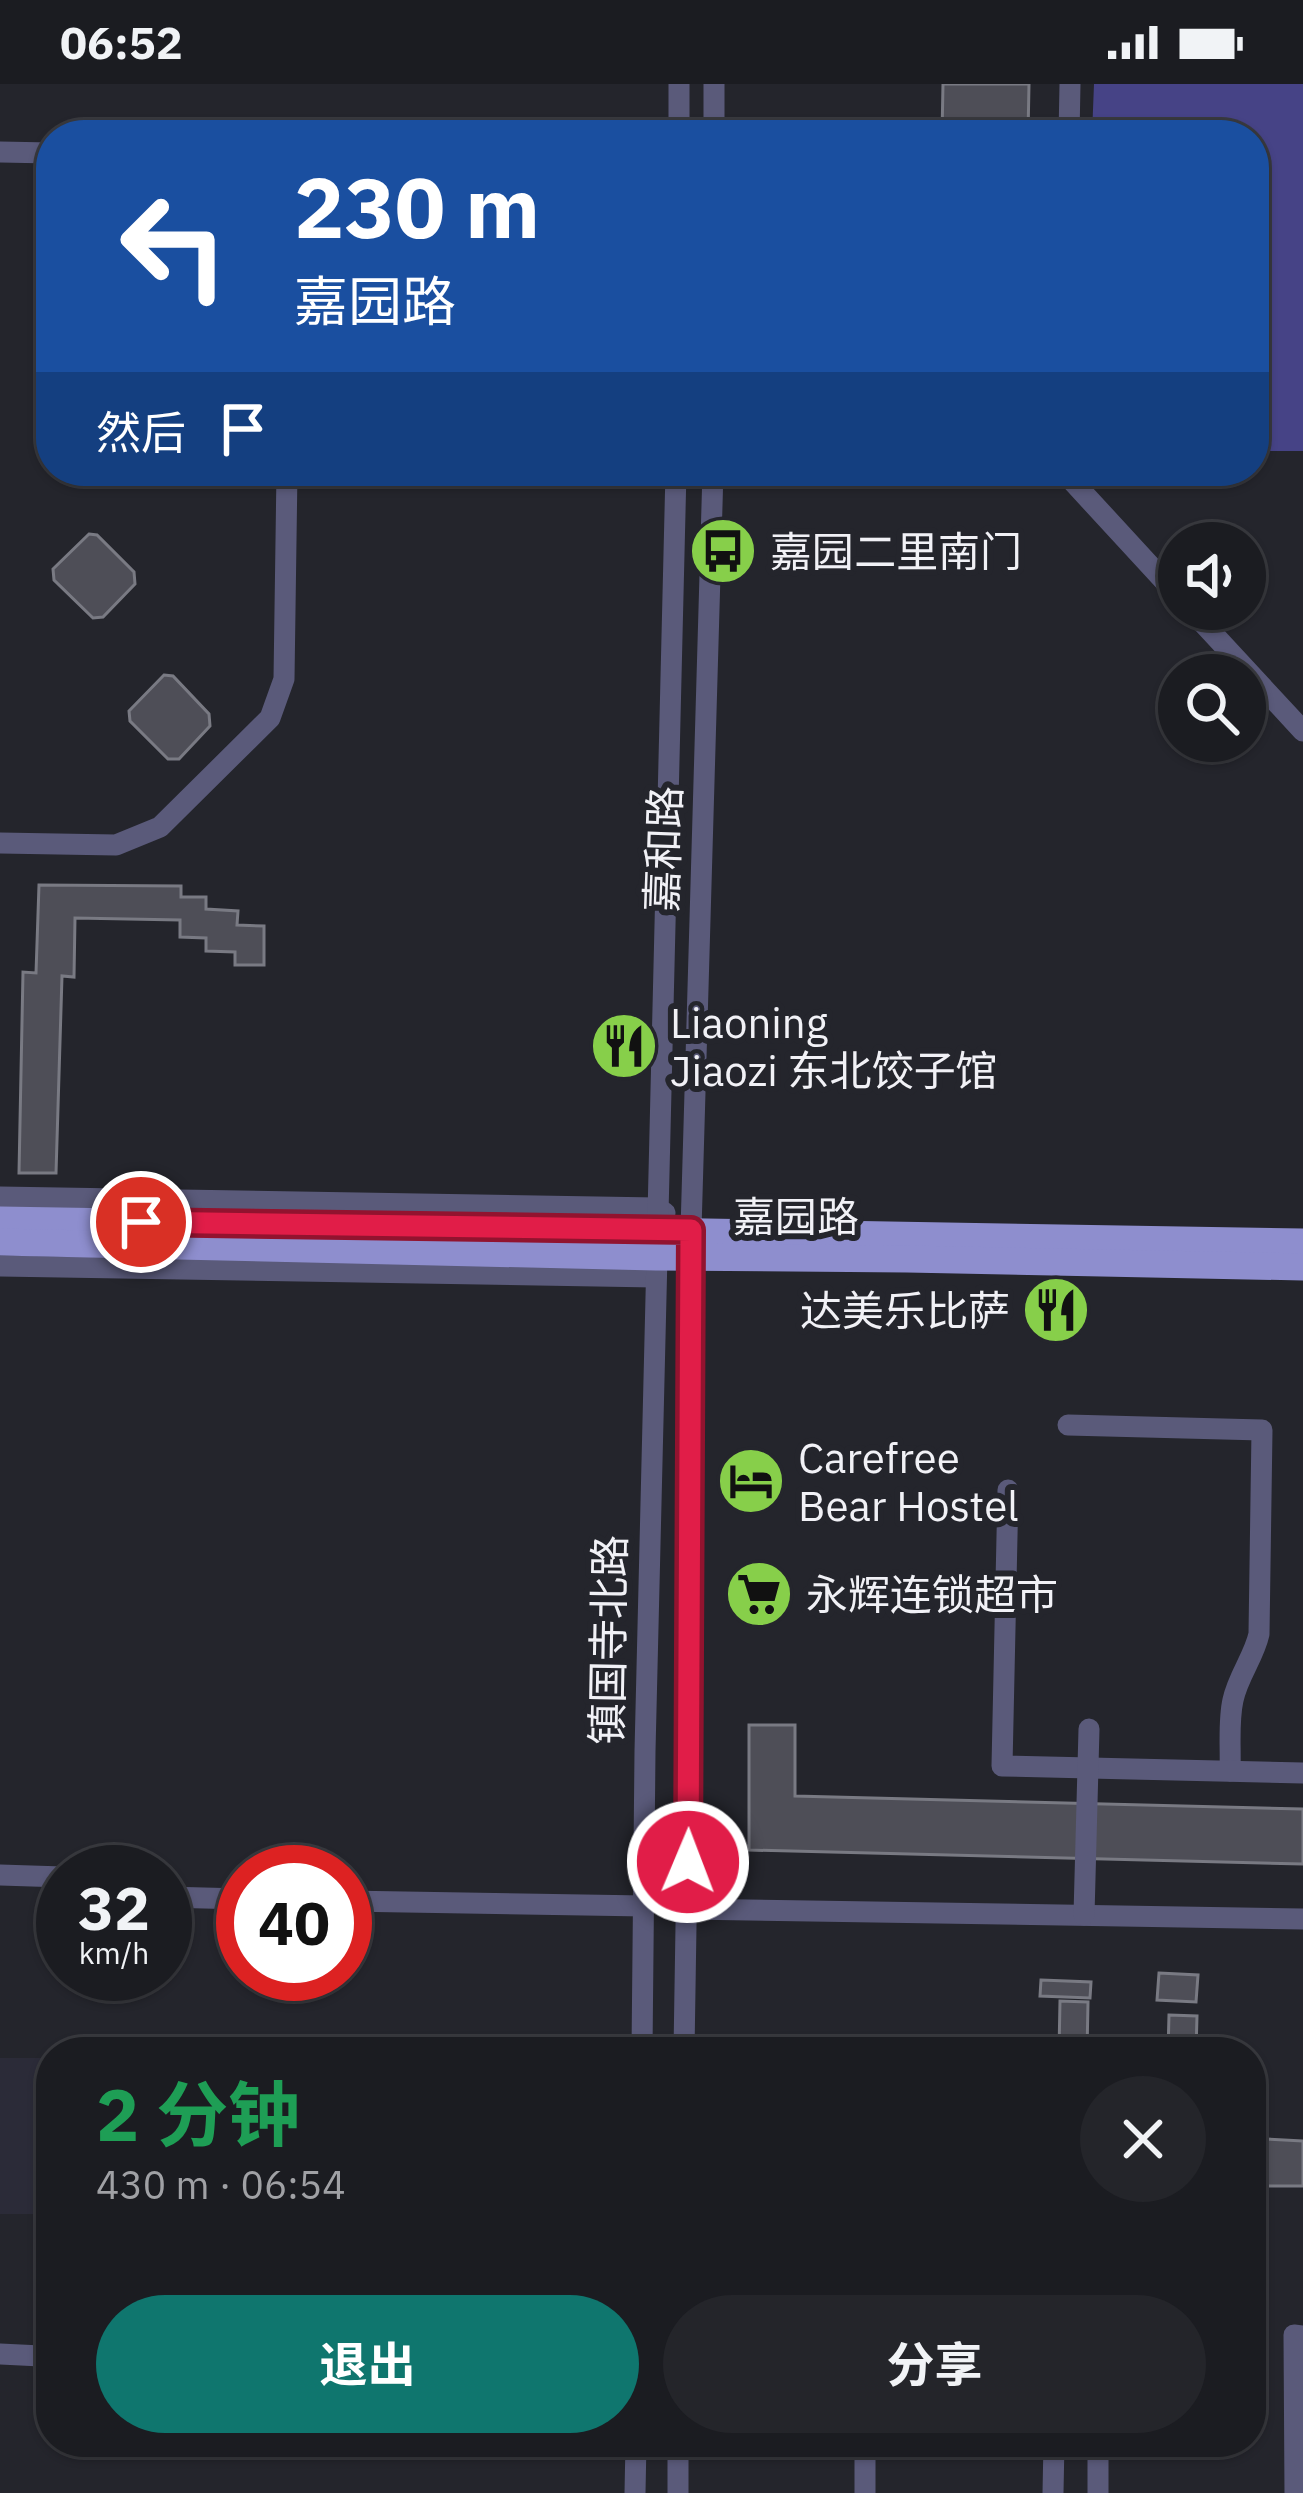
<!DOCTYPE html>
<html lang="zh">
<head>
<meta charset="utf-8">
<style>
	:root { --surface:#1b1c21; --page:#24252a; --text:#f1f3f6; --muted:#a0a1a5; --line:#393a3f; --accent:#0f766e }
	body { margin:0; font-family:"IBM Plex Sans","Noto Sans SC",sans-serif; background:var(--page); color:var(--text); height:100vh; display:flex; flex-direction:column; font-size:45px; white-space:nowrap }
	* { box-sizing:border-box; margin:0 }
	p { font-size:39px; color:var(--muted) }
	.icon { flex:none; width:66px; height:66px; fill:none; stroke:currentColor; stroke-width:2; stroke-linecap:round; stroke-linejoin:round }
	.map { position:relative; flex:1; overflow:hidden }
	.details { position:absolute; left:36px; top:1953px; width:1230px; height:420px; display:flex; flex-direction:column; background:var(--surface); border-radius:48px; box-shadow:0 3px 9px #0004,0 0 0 3px var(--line) }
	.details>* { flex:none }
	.guide { position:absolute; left:36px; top:36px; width:1233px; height:366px; border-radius:48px; box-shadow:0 3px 9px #0004,0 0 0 3px var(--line); background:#1a4fa0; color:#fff; overflow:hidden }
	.buttons { position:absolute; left:1158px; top:438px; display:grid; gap:24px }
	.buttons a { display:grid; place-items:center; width:108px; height:108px; border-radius:50%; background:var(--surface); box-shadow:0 3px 9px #0004,0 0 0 3px var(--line); font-size:60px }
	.speed { position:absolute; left:36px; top:1761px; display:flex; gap:24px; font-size:60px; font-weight:700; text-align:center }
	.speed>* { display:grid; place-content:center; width:156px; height:156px; border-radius:50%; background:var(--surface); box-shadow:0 3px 9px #0004,0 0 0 3px var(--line); line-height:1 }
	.speed small { font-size:30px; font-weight:400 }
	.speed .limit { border:18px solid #d22; background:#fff; color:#111 }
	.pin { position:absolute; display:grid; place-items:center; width:102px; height:102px; color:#fff; margin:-51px; border:6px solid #fff; border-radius:50%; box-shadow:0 3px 12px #0007 }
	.me { position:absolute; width:132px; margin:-66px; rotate:1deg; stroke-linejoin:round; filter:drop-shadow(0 0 9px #0008) }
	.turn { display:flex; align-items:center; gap:42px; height:252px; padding:0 60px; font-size:54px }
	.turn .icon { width:156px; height:156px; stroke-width:2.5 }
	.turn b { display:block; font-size:84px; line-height:102px }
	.then { display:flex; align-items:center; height:114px; padding:0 60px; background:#0003; gap:24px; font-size:45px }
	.round { display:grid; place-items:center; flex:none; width:126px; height:126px; border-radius:63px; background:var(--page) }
	.summary { display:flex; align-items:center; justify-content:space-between; height:204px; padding:0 60px }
	h1 { font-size:72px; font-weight:700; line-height:90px; color:#1e9e55 }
	.cta { display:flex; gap:24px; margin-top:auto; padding:24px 60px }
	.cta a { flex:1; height:138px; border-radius:72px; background:var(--accent); color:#fff; font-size:48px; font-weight:700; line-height:138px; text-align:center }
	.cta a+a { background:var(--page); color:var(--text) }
	.status { display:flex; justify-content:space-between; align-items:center; height:84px; padding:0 60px; background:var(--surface); direction:ltr }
	.status svg { height:33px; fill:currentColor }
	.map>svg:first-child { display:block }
</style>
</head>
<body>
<div class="status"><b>06:52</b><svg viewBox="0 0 49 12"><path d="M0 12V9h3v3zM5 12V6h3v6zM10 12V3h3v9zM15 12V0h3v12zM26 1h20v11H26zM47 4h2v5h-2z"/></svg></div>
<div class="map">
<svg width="1303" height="2409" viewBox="0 0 1303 2409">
	<rect width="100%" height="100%" fill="#24252c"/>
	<rect fill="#2b2b38" x="0" y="1974" width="51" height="156"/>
	<polygon fill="#464386" points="1094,0 1303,0 1303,367 1254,367 1254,51 1092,51"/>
	<g fill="#4e4e57" stroke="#797a83" stroke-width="3">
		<polygon points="943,0 1029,0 1028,51 942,51"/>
		<polygon points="89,450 97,451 134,488 135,500 103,533 93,534 54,496 53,485"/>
		<polygon points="164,591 173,592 209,630 210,642 179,675 168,675 130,637 129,627"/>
		<polygon points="39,801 181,802 181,813 206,813 206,825 238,827 237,841 264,842 264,881 235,881 235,868 206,867 206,854 180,853 180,836 75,834 74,893 62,892 56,1089 19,1089 23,888 36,889"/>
		<polygon points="749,1641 795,1641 795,1712 1303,1725 1303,1780 749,1766"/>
		<polygon points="1159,1889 1198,1891 1196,1918 1157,1916"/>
		<polygon points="1041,1896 1091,1898 1090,1914 1040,1912"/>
		<polygon points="1060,1917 1088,1918 1087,1968 1059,1968"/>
		<polygon points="1169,1931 1197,1932 1196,1968 1168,1968"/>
		<polygon points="1265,2055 1303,2057 1303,2102 1261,2102"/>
	</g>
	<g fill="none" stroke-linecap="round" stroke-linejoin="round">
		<g stroke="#5a5a7a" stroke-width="21">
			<polyline points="679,51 679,0"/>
			<polyline points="714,51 714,0"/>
			<polyline points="1069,51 1070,0"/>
			<polyline points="0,68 51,69"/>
			<polyline points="1063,387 1179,513"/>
			<polyline points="713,388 827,387"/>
			<polyline points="1190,525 1303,647"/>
			<polyline points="0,759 116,761 160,743 270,634 284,595 287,387"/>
			<polyline points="0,1113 657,1124 665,1129"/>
			<polyline points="0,1182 655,1193"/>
			<path d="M1068,1341L1262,1346L1259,1550C1254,1573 1238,1592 1233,1616C1228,1638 1231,1664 1230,1687"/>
			<polyline points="1008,1406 1002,1682 1303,1689"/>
			<polyline points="0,1791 63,1793"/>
			<polyline points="165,1813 243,1815"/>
			<polyline points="345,1817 645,1822"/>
			<polyline points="687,1825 1303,1835"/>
			<polyline points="1084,1831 1089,1645"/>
			<polyline points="642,1968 645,1667 676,387"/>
			<polyline points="684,1968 690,1590 691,1146 713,387"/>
			<polyline points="0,2270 41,2272"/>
			<polyline points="635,2409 636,2358"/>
			<polyline points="678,2409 678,2358"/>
			<polyline points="865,2409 865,2358"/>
			<polyline points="1053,2409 1054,2358"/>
			<polyline points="1098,2409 1098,2358"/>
			<polyline points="1295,2409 1294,2251 1303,2252"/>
		</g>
		<g stroke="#8e8ece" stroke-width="27">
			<polyline points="0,1136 1303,1158"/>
			<polyline points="0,1158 656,1173 907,1175 1303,1183"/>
		</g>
	</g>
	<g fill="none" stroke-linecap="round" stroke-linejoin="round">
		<g stroke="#92132f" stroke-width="30">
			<polyline id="route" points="141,1138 691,1146 688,1778"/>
		</g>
		<use href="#route" stroke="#e11d48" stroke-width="21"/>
	</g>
	<defs>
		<g id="bus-disc" transform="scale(3.45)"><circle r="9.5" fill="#87cf4a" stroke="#24252c"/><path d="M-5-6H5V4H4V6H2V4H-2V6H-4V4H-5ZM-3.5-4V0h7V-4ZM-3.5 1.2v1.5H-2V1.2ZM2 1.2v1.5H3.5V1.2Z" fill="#111"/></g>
		<g id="restaurant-disc" transform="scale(3.45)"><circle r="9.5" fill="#87cf4a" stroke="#24252c"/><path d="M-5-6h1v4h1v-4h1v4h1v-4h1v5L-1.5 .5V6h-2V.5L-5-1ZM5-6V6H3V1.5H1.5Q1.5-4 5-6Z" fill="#111"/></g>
		<g id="hotel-disc" transform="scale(3.45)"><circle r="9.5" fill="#87cf4a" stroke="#24252c"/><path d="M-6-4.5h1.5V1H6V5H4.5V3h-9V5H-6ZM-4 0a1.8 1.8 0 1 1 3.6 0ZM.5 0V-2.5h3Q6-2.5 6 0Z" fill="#111"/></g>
		<g id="supermarket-disc" transform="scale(3.45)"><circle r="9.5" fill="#87cf4a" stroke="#24252c"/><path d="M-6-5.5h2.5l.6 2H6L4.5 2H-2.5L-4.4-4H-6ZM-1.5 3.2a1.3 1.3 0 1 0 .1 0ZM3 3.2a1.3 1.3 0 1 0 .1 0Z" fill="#111"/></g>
	</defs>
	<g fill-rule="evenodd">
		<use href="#bus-disc" x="723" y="467"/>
		<use href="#restaurant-disc" x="624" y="962"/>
		<use href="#restaurant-disc" x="1056" y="1226"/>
		<use href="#hotel-disc" x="751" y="1397"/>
		<use href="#supermarket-disc" x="759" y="1510"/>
	</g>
	<g text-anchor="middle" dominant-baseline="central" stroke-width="12" stroke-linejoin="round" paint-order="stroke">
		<g font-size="42" fill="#f1f1f6" stroke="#24252c" text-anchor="start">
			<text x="770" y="467">嘉园二里南门</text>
			<text x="670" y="938">Liaoning<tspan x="670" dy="48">Jiaozi 东北饺子馆</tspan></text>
			<text x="1010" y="1226" text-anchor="end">达美乐比萨</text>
			<text x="798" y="1373">Carefree<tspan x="798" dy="48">Bear Hostel</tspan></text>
			<text x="806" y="1510">永辉连锁超市</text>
		</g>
		<g font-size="42" fill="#f1f1f6" stroke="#24252c">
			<text transform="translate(663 765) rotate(-88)">嘉和路</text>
			<text x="796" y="1132">嘉园路</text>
			<text transform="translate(608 1556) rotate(-89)">镇国寺北路</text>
		</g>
	</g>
</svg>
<div class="buttons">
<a><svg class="icon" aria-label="sound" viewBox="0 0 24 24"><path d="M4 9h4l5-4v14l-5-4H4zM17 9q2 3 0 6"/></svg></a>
<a><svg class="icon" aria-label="search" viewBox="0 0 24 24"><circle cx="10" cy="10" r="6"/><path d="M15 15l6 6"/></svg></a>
</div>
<div class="speed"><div>32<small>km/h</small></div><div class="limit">40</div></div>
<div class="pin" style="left:141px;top:1138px;background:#d93025"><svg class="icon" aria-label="arrive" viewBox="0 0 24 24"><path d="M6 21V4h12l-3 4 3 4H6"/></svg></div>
<svg class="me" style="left:688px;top:1778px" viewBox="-20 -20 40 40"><circle r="17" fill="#e11d48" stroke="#fff" stroke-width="3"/><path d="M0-11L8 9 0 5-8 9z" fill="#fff"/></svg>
<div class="guide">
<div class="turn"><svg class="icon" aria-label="left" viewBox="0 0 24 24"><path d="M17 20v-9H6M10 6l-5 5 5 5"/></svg><div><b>230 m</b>嘉园路</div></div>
<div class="then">然后<svg class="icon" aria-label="arrive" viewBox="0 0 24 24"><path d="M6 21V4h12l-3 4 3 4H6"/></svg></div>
</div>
<section class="details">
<div class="summary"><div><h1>2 分钟</h1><p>430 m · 06:54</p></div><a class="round"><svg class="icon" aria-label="close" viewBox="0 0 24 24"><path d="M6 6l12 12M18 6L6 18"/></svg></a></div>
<div class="cta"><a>退出</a><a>分享</a></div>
</section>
</div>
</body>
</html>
